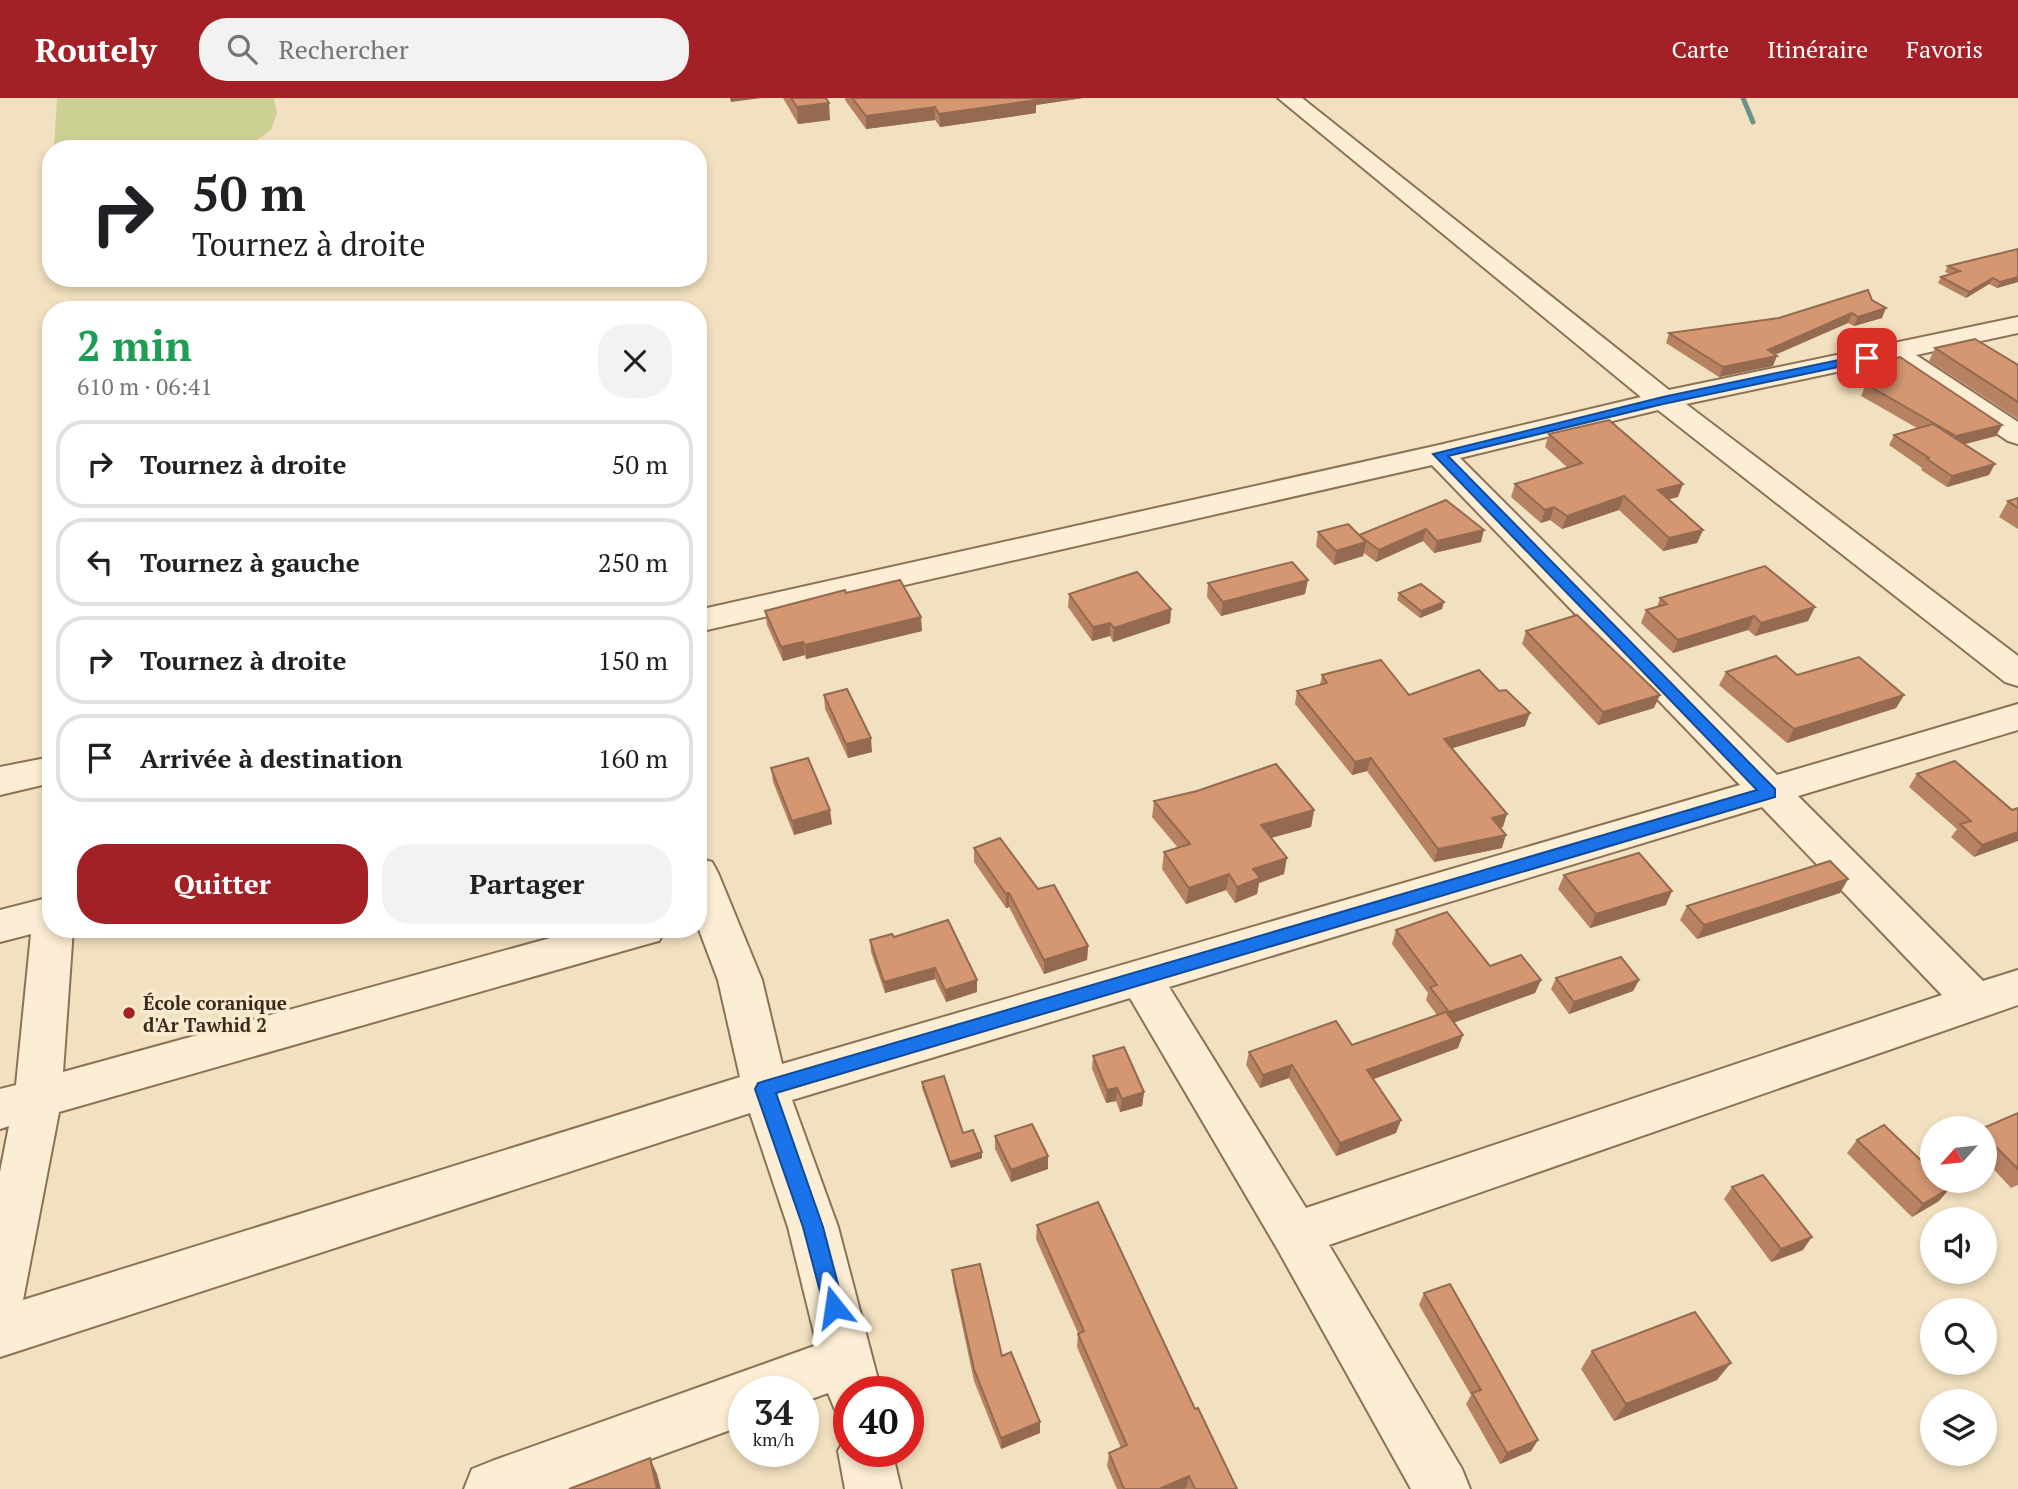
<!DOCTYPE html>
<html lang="fr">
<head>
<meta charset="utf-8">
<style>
	:root { --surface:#fff; --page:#f2f2f2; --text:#202124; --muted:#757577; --line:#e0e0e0; --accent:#a22026 }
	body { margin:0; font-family:"PT Serif",serif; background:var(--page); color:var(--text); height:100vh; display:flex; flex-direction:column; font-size:26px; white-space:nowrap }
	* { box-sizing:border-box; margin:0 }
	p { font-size:23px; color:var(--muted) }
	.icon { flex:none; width:38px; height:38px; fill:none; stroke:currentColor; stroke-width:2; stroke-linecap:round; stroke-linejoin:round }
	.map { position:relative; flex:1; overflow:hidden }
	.details { position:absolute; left:42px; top:203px; width:665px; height:637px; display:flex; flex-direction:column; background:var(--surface); border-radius:28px; box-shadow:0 4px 10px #0003 }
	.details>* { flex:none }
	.guide { position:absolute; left:42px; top:42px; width:665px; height:147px; border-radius:28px; box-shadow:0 4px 10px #0003; background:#fff; color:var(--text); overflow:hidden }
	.needle { width:46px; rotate:243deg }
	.tools { position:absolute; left:1920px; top:1018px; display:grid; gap:14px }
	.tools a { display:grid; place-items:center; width:77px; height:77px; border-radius:50%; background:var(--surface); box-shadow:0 4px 10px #0003; font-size:35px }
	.speed { position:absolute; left:728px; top:1278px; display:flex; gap:14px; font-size:35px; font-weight:700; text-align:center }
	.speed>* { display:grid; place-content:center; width:91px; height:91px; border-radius:50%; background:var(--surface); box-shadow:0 4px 10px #0003; line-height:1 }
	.speed small { font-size:18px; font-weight:400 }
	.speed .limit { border:10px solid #d22; background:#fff; color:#111 }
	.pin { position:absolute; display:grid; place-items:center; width:60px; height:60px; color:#fff; margin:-30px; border-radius:14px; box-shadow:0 4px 10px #0006 }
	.me { position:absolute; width:77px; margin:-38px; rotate:345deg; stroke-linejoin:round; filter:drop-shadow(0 0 5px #0008) }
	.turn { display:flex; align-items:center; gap:24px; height:147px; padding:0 35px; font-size:32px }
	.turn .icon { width:91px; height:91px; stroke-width:2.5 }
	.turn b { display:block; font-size:49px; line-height:60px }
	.round { display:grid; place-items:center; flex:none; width:74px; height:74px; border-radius:28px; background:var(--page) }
	.summary { display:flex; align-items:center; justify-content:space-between; height:119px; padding:0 35px }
	h1 { font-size:42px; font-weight:800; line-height:52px; color:#1e9e55 }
	.action { display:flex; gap:14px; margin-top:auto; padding:14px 35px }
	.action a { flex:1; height:80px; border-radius:28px; background:var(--accent); color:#fff; font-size:28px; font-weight:800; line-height:80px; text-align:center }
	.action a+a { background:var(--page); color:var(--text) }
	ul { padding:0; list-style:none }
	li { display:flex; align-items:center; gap:21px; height:88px; margin:0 14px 10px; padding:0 21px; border:4px solid var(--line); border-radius:28px }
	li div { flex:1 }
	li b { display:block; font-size:26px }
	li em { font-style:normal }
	header { display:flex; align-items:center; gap:42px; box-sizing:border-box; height:98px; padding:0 35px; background:var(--accent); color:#fff }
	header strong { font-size:33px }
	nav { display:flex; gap:38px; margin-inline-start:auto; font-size:24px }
	.search { width:490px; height:63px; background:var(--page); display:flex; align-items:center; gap:18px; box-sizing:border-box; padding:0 24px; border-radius:28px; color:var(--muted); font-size:26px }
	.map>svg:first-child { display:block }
</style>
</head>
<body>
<header>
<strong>Routely</strong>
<div class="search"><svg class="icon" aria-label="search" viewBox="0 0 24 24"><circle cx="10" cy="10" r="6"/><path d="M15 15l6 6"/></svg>Rechercher</div>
<nav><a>Carte</a><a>Itinéraire</a><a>Favoris</a></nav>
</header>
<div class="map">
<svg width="2018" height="1391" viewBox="0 0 2018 1391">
	<rect width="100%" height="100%" fill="#f2e1c0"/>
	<polygon fill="#ccd193" points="57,0 274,0 277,15 271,32 244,51 54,51"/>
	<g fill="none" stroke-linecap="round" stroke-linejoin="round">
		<polyline stroke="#699387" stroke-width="5" points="1743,0 1753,24"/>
		<g stroke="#8d7156" stroke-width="4">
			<g id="minor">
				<path d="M1278,0H1302L1669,292L2018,219V235L1916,257L2018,324V346L2008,343L1888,263L1686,306L2018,558V588L2005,584L1658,312L1460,360L1777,677L2018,606V632L1798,698L1983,883L2018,872V907L1329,1147L1462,1371L1470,1391H1411L1278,1152L1130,900L792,1002L838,1129L881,1293H849V1317L835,1312L828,1295L803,1304V1293H744V1327L568,1391H464L472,1371L492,1363L817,1247L788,1129L750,1015L0,1259V1074L9,1028L0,1031V991L16,987L31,836L0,844V812L51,799V831H73L63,974L583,831H665L659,843L644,847L59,1014L23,1202L740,979L718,882L698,829V760L712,764L718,775L762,882L782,966L1740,687L1432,367L698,534V512L1439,347L1641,299ZM1762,709L1942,897L1306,1110L1169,889Z"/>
				<polygon points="51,659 51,685 0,697 0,669"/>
				<polygon points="849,1332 849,1353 892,1353 901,1391 845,1391 838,1353"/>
			</g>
		</g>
		<use href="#minor" fill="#fceed4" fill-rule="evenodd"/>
	</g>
	<g fill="#b68262">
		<polygon points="783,0 826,0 830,22 798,26"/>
		<polygon points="845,0 1083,0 1036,7 1036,15 940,29 935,22 866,31 845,2"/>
		<polygon points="2018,151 2018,184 1997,190 1989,186 1966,200 1938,185 1941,179 1950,176 1945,174 1948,168"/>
		<polygon points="1872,202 1882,220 1854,228 1848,225 1775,257 1773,268 1719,279 1666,245 1669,235 1779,220"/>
		<polygon points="1935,250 2018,267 2018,321 1929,263"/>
		<polygon points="1869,267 2002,327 1996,338 1964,346 1989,377 1947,389 1921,372 1922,370 1889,347 1894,337 1917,330 1861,298 1866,286 1872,284 1864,278"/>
		<polygon points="1549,336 1678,399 1668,401 1703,432 1697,445 1663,453 1619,412 1562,431 1550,422 1541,425 1511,399 1515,386 1568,370 1545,349"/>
		<polygon points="2018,400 2018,431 1999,419 2008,403"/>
		<polygon points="1446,402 1481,444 1434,455 1423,443 1376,464 1364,455 1363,458 1334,467 1316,448 1318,434 1359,437"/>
		<polygon points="1208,485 1305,496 1221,518 1207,499"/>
		<polygon points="846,495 922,533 806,561 805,557 783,563 767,527 765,513"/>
		<polygon points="1399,495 1442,511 1420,520 1397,502"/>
		<polygon points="1069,496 1171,511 1170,525 1113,544 1110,538 1092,543 1068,509"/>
		<polygon points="1660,500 1815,509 1808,523 1755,538 1748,532 1673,555 1641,525 1646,512 1657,509"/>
		<polygon points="1526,533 1654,610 1598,627 1522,546"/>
		<polygon points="1726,574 1797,577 1904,597 1896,610 1787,645 1719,587"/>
		<polygon points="1322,577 1409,597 1525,628 1452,650 1503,729 1500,730 1502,750 1434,764 1367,673 1352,677 1295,606 1297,593 1320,587"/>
		<polygon points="824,597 872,654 848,660 825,611"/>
		<polygon points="771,670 832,726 794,737 773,684"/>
		<polygon points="1917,676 2012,712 1974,759 1951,739 1957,731 1909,689"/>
		<polygon points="1154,703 1314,712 1311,729 1271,740 1284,776 1259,785 1257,796 1235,805 1226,792 1186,806 1162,771 1164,754 1178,750 1152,719"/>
		<polygon points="974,750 1038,791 1088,848 1087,862 1044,876 1009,809 1006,810 974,764"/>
		<polygon points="1564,777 1666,807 1590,830 1558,791"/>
		<polygon points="1848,781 1840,795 1697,841 1680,822 1687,808"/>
		<polygon points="1396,832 1490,868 1541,882 1535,895 1454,924 1458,950 1373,981 1401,1022 1396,1035 1336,1058 1289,980 1260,990 1246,967 1249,954 1352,947 1437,917 1426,902 1428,895 1392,846"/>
		<polygon points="894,839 977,894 946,904 935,881 885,895 871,854 870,842"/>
		<polygon points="1556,880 1639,882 1633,893 1569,916 1551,891"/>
		<polygon points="1093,958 1144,994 1142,1008 1120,1014 1116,1003 1106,1005 1092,971"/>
		<polygon points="922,984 963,1035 982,1054 982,1060 951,1070 922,990"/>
		<polygon points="2018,1015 2018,1087 2011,1090 1984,1061 1984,1031"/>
		<polygon points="995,1038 1048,1071 1011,1084 995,1051"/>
		<polygon points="1857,1042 1950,1090 1939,1103 1912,1119 1847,1055"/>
		<polygon points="1732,1089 1803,1152 1771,1164 1724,1101"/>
		<polygon points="1037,1127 1195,1311 1237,1391 1117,1391 1107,1368 1109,1355 1121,1350 1077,1249 1078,1235 1036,1141"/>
		<polygon points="952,1172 1002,1258 1040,1335 1001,1351 974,1283 953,1184"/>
		<polygon points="1424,1195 1538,1342 1531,1353 1500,1366 1466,1306 1471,1297 1419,1207"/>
		<polygon points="1592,1253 1717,1282 1614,1323 1581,1271"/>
	</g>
	<g fill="#946a50">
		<polygon points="730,0 762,0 731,4"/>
		<polygon points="1030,0 1083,0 1036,7 1036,15 940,29 939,16"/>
		<polygon points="829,5 830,22 798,26 797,9"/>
		<polygon points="935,9 935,22 866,31 866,18"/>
		<polygon points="2018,179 2018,184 1997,190 2000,184"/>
		<polygon points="1993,180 1989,186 1966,200 1969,194"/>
		<polygon points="1886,210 1882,220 1854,228 1858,219"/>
		<polygon points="1852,215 1848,225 1769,259 1777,258 1773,268 1719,279 1723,269 1768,252"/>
		<polygon points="2002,327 1996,338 1950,350 1956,338"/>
		<polygon points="1995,366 1989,377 1947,389 1952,378"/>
		<polygon points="1683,386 1678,399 1653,405 1658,392"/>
		<polygon points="1624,398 1619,412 1562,431 1567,418"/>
		<polygon points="1554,409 1550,422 1541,425 1545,412"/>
		<polygon points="1426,431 1423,443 1376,464 1379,452"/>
		<polygon points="1484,432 1481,444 1434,455 1437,443"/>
		<polygon points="1703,432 1697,445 1663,453 1669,440"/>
		<polygon points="1366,444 1363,458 1334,467 1336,453"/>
		<polygon points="1308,482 1305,496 1221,518 1223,504"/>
		<polygon points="1444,504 1442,511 1420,520 1421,513"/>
		<polygon points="1815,509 1808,523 1755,538 1761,525"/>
		<polygon points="1171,511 1170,525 1113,544 1114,530"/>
		<polygon points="1754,518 1748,532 1673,555 1678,542"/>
		<polygon points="921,519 922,533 806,561 805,547"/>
		<polygon points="1110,525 1110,538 1092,543 1093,529"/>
		<polygon points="803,544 805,557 783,563 781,549"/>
		<polygon points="1660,597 1654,610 1598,627 1603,614"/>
		<polygon points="1904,597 1896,610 1787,645 1794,631"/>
		<polygon points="1530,615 1525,628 1440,654 1444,641"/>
		<polygon points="871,640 872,654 848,660 846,646"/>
		<polygon points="1371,660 1367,673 1352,677 1355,664"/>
		<polygon points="830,712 832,726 794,737 792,723"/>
		<polygon points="1314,712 1311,729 1259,743 1261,727"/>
		<polygon points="1507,716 1503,729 1488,733 1492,720"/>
		<polygon points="2018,734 2018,743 1974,759 1982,747"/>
		<polygon points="1506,737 1502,750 1434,764 1438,751"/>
		<polygon points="1287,760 1284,776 1259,785 1257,796 1235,805 1237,789 1253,771"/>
		<polygon points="1229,776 1226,792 1186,806 1189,790"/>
		<polygon points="1848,781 1840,795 1697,841 1704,827"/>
		<polygon points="1672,793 1666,807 1590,830 1596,816"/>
		<polygon points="1009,795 1009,809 1006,810 1006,796"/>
		<polygon points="1088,848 1087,862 1044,876 1044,862"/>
		<polygon points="935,870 935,881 885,895 884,884"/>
		<polygon points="977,882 977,894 946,904 945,892"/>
		<polygon points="1541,882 1535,895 1445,928 1449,914"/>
		<polygon points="1639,882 1633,893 1569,916 1574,904"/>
		<polygon points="1463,937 1458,950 1363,985 1367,972"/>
		<polygon points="1292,967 1289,980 1260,990 1263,977"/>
		<polygon points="1117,990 1116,1003 1106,1005 1107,992"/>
		<polygon points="1144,994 1142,1008 1120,1014 1122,1001"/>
		<polygon points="1401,1022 1396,1035 1336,1058 1340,1045"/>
		<polygon points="982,1054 982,1060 951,1070 950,1064"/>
		<polygon points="1048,1058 1048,1071 1011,1084 1011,1072"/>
		<polygon points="1950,1090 1939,1103 1912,1119 1923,1106"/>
		<polygon points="1812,1139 1803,1152 1771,1164 1781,1151"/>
		<polygon points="1731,1265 1717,1282 1614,1323 1626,1306"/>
		<polygon points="1040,1324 1040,1335 1001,1351 1001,1340"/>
		<polygon points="1538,1342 1531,1353 1500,1366 1507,1355"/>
		<polygon points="650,1360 657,1376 661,1391 657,1391"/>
		<polygon points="1189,1378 1186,1390 1184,1391 1159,1391"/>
	</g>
	<g fill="#d49772" stroke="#946a50" stroke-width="2">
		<polygon points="791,0 826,0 829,5 797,9"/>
		<polygon points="852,0 1035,0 1037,2 939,16 935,9 866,18"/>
		<polygon points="2018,151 2018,179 2000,184 1993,180 1969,194 1941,179 1960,173 1948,168"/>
		<polygon points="1868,192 1872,202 1886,210 1858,219 1852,215 1768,252 1777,258 1723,269 1669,235 1779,220"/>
		<polygon points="1975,241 2018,267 2018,304 1935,250"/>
		<polygon points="1900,259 2002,327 1956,338 1866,286 1887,279 1869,267"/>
		<polygon points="1609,322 1683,386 1658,392 1703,432 1669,440 1624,398 1567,418 1554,409 1545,412 1515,386 1582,365 1549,336"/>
		<polygon points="1933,326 1995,366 1952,378 1927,361 1929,360 1894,337"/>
		<polygon points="2018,400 2018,410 2008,403"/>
		<polygon points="1446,402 1484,432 1437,443 1426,431 1379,452 1359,437"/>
		<polygon points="1348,426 1366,444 1336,453 1318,434"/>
		<polygon points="1292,464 1308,482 1223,504 1208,485"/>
		<polygon points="1765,468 1815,509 1761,525 1754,518 1678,542 1646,512 1667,506 1660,500"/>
		<polygon points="1137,474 1171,511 1114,530 1110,525 1093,529 1069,496"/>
		<polygon points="900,482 921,519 805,547 803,544 781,549 765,513 845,492 846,495"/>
		<polygon points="1421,486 1444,504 1421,513 1399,495"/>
		<polygon points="1577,517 1660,597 1603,614 1526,533"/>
		<polygon points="1776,558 1797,577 1859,559 1904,597 1794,631 1726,574"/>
		<polygon points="1381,562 1409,597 1479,572 1499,593 1506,592 1530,615 1444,641 1507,716 1492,720 1506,737 1438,751 1371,660 1355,664 1297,593 1327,585 1322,577"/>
		<polygon points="847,591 871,640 846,646 824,597"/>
		<polygon points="808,660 830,712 792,723 771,670"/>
		<polygon points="1955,663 2012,712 2018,710 2018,734 1982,747 1960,726 1971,723 1917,676"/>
		<polygon points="1276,666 1314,712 1261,727 1287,760 1253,771 1260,780 1237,789 1229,776 1189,790 1164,754 1190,746 1154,703 1197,693"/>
		<polygon points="1000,740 1038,791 1054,787 1088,848 1044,862 1009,795 1006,796 974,750"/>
		<polygon points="1639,755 1672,793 1596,816 1564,777"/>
		<polygon points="1830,763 1848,781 1704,827 1687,808"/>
		<polygon points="1447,814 1490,868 1521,857 1541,882 1449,914 1430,889 1437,887 1396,832"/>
		<polygon points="948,822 977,882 945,892 935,870 884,884 870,842 892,836 894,839"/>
		<polygon points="1621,859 1639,882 1574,904 1556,880"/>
		<polygon points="1446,914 1463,937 1367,972 1401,1022 1340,1045 1292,967 1263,977 1249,954 1336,923 1352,947"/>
		<polygon points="1124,949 1144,994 1122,1001 1117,990 1107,992 1093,958"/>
		<polygon points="944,978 963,1035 973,1032 982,1054 950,1064 922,984"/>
		<polygon points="2018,1015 2018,1071 1984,1037 1984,1031 1981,1031"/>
		<polygon points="1032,1026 1048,1058 1011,1072 995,1038"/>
		<polygon points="1884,1027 1932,1073 1932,1083 1943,1083 1950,1090 1923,1106 1857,1042"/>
		<polygon points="1763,1077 1812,1139 1781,1151 1732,1089"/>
		<polygon points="1098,1104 1195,1311 1198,1310 1237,1391 1195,1391 1189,1378 1159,1391 1124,1391 1109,1355 1127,1347 1078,1236 1084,1233 1037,1127"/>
		<polygon points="980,1166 1002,1258 1011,1254 1040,1324 1001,1340 974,1271 952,1172"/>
		<polygon points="1450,1186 1538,1342 1507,1355 1472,1295 1481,1292 1424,1195"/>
		<polygon points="1695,1214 1731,1265 1626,1306 1592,1253"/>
		<polygon points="650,1360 657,1391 569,1391"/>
	</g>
	<polygon fill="#1a73e8" stroke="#114b97" stroke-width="2" points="1867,256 1873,260 1871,262 1663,306 1448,358 1775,691 1775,699 776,995 823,1129 844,1209 841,1216 834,1219 826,1216 803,1129 755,991 758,985 1757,692 1433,356 1663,299"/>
	<circle fill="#a22026" stroke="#f9ebd0" stroke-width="2.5" cx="129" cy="915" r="7"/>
	<g text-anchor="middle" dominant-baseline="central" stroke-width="7" stroke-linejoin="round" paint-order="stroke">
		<g font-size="19" font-weight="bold" fill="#3b2a1c" stroke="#f9ebd0" text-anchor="start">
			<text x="143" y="904">École coranique<tspan x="143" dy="22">d'Ar Tawhid 2</tspan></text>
		</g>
	</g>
</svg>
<div class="tools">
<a><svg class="needle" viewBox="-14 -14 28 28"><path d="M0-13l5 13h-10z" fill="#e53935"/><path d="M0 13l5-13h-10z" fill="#757577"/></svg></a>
<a><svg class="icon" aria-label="sound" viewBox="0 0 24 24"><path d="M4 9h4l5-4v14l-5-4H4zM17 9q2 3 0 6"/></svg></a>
<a><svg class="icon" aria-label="search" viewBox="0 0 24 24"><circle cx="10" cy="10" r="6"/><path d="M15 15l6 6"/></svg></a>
<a><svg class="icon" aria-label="layers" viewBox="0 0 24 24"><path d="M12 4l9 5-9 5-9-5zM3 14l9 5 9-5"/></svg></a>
</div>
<div class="speed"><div>34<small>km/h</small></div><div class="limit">40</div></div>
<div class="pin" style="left:1867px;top:260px;background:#d93025"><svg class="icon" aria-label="arrive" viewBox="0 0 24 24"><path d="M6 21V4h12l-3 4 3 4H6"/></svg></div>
<svg class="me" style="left:834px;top:1209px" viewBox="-20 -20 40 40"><path d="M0-17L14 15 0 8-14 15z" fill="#1a73e8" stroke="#fff" stroke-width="4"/></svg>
<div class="guide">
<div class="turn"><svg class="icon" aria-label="right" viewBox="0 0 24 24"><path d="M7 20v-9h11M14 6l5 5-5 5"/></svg><div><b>50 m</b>Tournez à droite</div></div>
</div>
<section class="details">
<div class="summary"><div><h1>2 min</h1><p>610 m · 06:41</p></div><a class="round"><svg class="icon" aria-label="close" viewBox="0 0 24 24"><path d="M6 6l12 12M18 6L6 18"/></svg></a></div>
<ul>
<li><svg class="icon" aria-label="right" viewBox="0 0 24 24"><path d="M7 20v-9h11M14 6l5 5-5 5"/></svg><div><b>Tournez à droite</b></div><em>50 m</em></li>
<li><svg class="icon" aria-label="left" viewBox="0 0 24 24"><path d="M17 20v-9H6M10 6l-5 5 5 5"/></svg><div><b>Tournez à gauche</b></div><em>250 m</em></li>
<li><svg class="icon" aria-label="right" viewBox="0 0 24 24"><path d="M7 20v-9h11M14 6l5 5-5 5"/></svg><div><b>Tournez à droite</b></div><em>150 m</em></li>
<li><svg class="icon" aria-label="arrive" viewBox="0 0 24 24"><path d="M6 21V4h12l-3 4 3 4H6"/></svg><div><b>Arrivée à destination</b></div><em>160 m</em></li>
</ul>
<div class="action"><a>Quitter</a><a>Partager</a></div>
</section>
</div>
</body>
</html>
